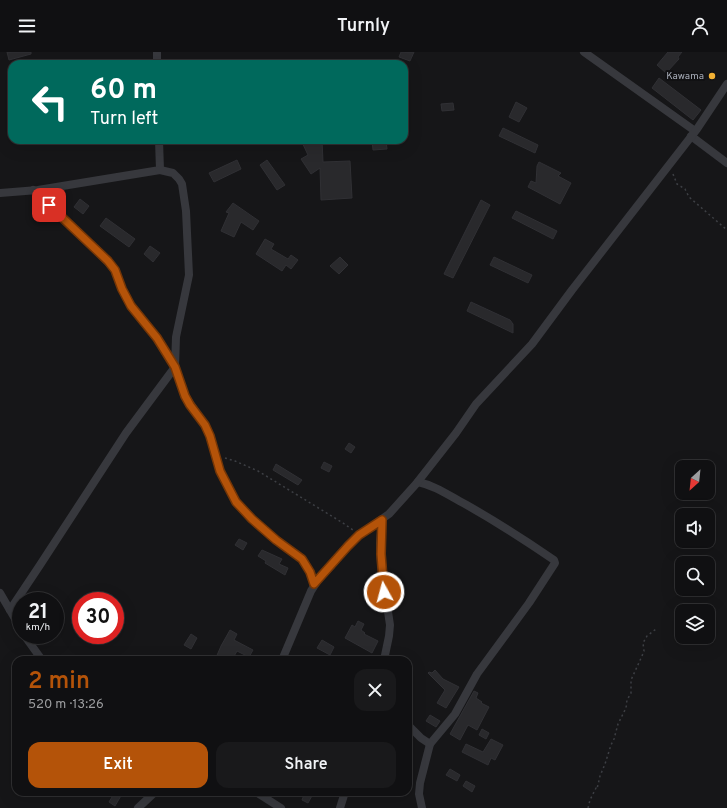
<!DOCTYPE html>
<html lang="en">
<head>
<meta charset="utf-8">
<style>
	:root { --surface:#101012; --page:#19191b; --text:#f1f3f6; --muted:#9c9d9f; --line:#303032; --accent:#b45309 }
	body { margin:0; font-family:Overpass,sans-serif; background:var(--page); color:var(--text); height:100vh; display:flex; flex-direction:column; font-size:15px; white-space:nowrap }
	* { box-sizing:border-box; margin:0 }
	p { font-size:13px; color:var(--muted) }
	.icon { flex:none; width:22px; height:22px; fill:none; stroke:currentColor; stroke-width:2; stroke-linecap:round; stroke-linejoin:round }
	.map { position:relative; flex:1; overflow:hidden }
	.details { position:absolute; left:12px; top:604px; width:400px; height:140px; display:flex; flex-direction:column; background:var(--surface); border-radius:12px; box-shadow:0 4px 16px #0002,0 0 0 1px var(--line) }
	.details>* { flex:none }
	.banner { position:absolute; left:8px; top:8px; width:400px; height:84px; border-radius:12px; box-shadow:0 4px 16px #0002,0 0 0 1px var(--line); background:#00695c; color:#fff; overflow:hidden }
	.needle { width:26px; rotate:207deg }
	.controls { position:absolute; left:675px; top:408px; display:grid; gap:8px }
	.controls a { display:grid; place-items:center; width:40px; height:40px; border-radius:8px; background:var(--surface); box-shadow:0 4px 16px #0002,0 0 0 1px var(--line); font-size:20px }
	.speed { position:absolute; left:12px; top:540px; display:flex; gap:8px; font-size:20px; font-weight:700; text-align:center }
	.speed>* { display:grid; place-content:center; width:52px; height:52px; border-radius:50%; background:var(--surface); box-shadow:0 4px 16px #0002,0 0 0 1px var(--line); line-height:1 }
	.speed small { font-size:10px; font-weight:400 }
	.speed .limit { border:6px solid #d22; background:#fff; color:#111 }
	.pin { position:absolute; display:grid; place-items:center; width:34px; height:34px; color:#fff; margin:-17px; border-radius:8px; box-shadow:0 2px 6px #0006 }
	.me { position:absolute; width:44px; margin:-22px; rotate:353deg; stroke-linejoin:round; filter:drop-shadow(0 0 3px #0008) }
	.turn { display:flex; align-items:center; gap:14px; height:84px; padding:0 16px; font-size:18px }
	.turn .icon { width:52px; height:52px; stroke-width:2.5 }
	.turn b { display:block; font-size:28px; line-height:34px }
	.round { display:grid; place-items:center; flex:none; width:42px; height:42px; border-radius:12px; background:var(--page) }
	.head { display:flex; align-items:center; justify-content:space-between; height:68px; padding:0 16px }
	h1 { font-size:24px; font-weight:600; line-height:30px; color:var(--accent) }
	.cta { display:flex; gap:8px; margin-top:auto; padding:8px 16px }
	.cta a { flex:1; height:46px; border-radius:12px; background:var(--accent); color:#fff; font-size:16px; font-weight:600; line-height:46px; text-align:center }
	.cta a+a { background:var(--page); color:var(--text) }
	header { display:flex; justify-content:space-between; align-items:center; height:52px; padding:0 16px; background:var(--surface); font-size:18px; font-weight:600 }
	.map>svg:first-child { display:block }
</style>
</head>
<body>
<header><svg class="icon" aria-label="menu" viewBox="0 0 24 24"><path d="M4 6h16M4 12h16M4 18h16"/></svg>Turnly<svg class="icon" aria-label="person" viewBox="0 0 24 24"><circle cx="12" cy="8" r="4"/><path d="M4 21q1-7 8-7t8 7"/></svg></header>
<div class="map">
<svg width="727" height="756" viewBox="0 0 727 756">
	<rect width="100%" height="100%" fill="#161618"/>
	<g fill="#29292c" stroke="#303034">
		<polygon points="7,0 31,0 31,2 9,8"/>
		<polygon points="401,0 414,0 410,9 399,5"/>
		<polygon points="668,0 682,0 678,5 679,7 666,21 657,13"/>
		<polygon points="659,26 701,58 693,68 652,36"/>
		<polygon points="516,50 527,56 519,70 509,65"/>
		<polygon points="453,51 454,58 442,59 441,52"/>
		<polygon points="503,76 538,93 535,101 499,84"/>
		<polygon points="301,88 322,88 323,110 350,109 352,146 321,148 320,116 311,122 301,107 308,103"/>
		<polygon points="372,88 386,88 387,97 373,98"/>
		<polygon points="237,108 241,117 214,130 209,121"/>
		<polygon points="267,108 285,133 277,138 260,113"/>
		<polygon points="539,110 561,121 558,124 571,131 560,152 528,135 531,129 536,131 537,114"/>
		<polygon points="80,147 89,154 83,162 74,155"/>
		<polygon points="481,148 490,153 453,226 444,222"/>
		<polygon points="233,151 259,169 253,178 241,170 234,185 221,179 229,161 226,160"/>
		<polygon points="516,159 557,179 553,187 512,166"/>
		<polygon points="106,166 135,187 129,195 100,174"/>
		<polygon points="265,187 274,192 271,197 288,207 291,203 298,208 291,217 286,213 282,219 256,202"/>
		<polygon points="150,194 160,201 153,210 144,202"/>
		<polygon points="340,205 348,213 339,222 330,214"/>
		<polygon points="494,205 532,223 528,231 490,213"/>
		<polygon points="471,250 510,268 513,272 513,281 467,259"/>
		<polygon points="349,391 355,395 351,401 345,397"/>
		<polygon points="324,410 332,414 329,420 321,416"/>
		<polygon points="276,412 302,428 298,433 273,418"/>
		<polygon points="239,487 247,491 243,498 235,493"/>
		<polygon points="262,498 282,507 279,512 288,516 285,523 265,511 266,509 258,504"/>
		<polygon points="358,569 364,572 361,578 365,581 364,582 378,589 372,601 345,586 352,573 355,575"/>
		<polygon points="230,578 237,582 234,588 253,598 249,605 237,599 232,608 215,608 221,594"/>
		<polygon points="191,582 197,586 191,597 184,593"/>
		<polygon points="322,588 334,595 330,603 317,596"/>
		<polygon points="435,618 443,627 459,635 446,656 437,651 445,638 428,621 429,620 432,621"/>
		<polygon points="474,639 478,641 476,646 482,650 481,651 489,655 477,678 468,673 460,688 450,682"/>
		<polygon points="430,663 440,669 436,675 426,669"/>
		<polygon points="482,677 489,681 486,687 479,683"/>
		<polygon points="491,687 503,693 495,708 491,706 488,713 462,700 466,692 483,700"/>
		<polygon points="450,717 460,723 457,729 446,723"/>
		<polygon points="466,729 475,734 472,740 463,734"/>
		<polygon points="115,740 119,740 122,742 115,754 109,750"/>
		<polygon points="305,740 313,742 308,751 302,748"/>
	</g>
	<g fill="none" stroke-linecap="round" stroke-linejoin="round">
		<g stroke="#3d3f44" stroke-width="1.5" stroke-dasharray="2 3" stroke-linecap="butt">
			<polyline points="673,122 677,132 685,137 689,145 727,178"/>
			<polyline points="225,406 235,409 258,419 343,471 353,478"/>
			<polyline points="588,756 590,748 596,736 597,737 600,724 605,712 611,693 614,687 618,672 626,656 627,648 631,641 631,628 642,604 644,599 643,591 647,584 656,577"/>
		</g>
		<g stroke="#37383d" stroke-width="8">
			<polyline points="157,0 157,12"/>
			<polyline points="584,0 695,79"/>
			<polyline points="691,84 727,111"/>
			<polyline points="33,138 98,199 115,218 122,237 131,254 157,286 175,315 185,344 205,373 210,384 220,419 236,450 251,467 276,488 302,507 310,520 314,532"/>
			<polyline points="0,141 38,138 160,118 159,88"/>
			<path d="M418,430C436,434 448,443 465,452C495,469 525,488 554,508L555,511L529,551L477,622L455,662L430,692L420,731L419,742L422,756"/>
			<polyline points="382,468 380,491 381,513 390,573 389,584 384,608"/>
			<polyline points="0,541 21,577"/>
			<polyline points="10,558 40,513 126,381 175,315 176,285 189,223 186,159 182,132 179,127 173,121 160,118"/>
			<polyline points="24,583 42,608"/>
			<polyline points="282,608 311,539 320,525 331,514 347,494 359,483 389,462 416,432 456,381 476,352 532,292 572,238 697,77 727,32"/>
			<polyline points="408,673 421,686 430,692"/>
			<polyline points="256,740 281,756"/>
			<polyline points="138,756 155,740"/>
			<polyline points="340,756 345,740"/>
		</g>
	</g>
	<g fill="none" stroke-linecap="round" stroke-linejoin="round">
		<g stroke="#753606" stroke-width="10">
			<polyline id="route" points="49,153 108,209 115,218 122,237 131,254 157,286 175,315 185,344 190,353 205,373 210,384 220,419 236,450 252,467 276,488 302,507 310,520 314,532 348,494 359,483 382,468 381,502 384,540"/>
		</g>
		<use href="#route" stroke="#b45309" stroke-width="7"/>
	</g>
	<circle fill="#f2b134" stroke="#111113" stroke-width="1.5" cx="712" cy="24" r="4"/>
	<g text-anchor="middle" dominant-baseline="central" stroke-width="4" stroke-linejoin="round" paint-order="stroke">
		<g font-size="10" fill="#a8adb8" stroke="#111113" text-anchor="end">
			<text x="704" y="24">Kawama</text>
		</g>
	</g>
</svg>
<div class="controls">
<a><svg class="needle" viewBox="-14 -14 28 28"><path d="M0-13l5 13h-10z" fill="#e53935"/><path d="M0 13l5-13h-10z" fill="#9c9d9f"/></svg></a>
<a><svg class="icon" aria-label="sound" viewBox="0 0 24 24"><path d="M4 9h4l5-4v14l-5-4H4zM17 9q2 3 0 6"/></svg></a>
<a><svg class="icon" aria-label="search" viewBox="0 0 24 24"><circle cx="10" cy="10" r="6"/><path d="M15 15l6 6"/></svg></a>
<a><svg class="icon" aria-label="layers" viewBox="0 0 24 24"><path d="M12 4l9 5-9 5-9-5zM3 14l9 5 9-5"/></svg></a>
</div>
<div class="speed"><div>21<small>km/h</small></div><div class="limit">30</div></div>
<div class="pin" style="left:49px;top:153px;background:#d93025"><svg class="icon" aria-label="arrive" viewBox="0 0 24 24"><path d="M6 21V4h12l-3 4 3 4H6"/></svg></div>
<svg class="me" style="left:384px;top:540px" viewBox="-20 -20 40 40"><circle r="17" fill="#b45309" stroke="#fff" stroke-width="3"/><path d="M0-11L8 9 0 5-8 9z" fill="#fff"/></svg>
<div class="banner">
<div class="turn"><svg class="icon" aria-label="left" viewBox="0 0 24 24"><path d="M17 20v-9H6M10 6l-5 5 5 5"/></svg><div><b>60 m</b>Turn left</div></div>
</div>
<section class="details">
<div class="head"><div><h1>2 min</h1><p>520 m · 13:26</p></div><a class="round"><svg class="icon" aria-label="close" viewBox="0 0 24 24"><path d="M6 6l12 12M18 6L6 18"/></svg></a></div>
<div class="cta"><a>Exit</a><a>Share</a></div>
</section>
</div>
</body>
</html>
